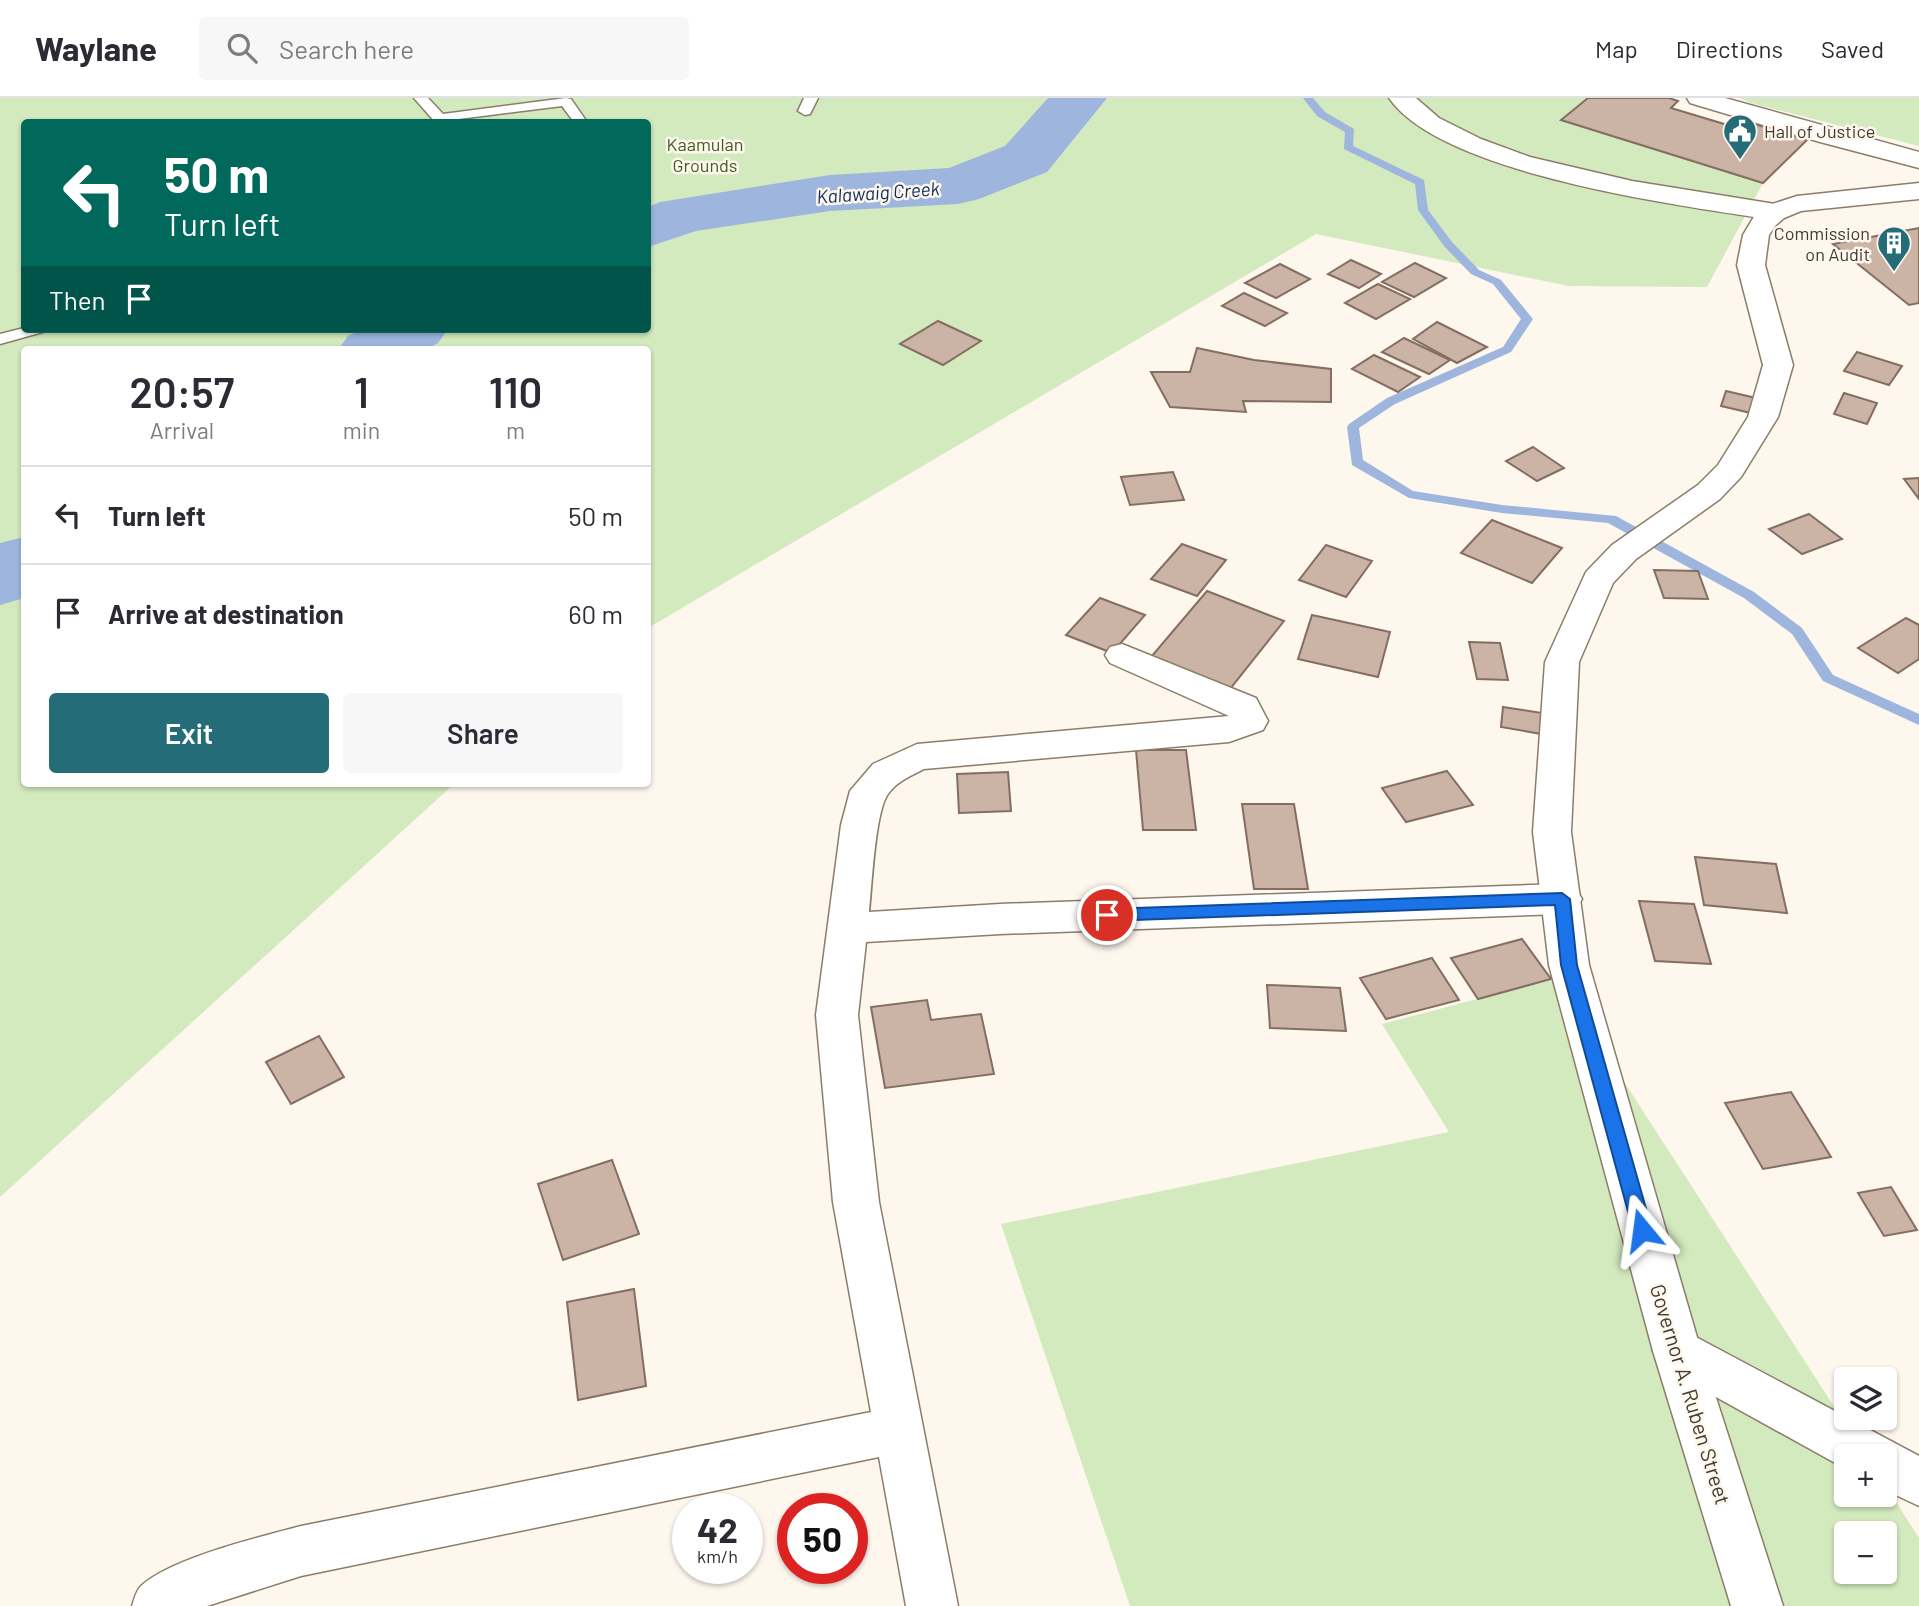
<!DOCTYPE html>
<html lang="en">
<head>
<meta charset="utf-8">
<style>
	:root { --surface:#fff; --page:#f7f7f7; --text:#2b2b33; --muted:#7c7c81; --line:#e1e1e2; --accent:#236c78 }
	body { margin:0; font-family:Barlow,sans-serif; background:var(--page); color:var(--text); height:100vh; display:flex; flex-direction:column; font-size:26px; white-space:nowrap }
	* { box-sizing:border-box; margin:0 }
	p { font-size:23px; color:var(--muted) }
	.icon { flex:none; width:38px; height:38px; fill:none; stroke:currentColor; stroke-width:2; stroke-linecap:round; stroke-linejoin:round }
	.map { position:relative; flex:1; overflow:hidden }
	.side { position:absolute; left:21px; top:248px; width:630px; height:441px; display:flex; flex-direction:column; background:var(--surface); border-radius:7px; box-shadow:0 2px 5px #0004 }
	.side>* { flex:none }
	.hud { position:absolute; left:21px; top:21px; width:630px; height:214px; border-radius:7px; box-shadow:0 2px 5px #0004; background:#00695c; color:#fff; overflow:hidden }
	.buttons { position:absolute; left:1834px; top:1269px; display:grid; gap:14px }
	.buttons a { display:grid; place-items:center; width:63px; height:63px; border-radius:7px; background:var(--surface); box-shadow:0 2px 5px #0004; font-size:35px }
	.speed { position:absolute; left:672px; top:1395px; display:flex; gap:14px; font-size:35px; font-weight:700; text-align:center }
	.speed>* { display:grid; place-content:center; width:91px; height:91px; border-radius:50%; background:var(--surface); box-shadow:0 2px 5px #0004; line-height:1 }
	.speed small { font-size:18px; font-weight:400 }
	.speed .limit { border:10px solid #d22; background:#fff; color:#111 }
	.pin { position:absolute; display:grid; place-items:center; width:60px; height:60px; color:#fff; margin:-30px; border:4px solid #fff; border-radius:50%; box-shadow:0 2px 7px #0007 }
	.me { position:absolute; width:77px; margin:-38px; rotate:344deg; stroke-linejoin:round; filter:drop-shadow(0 0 5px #0008) }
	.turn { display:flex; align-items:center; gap:24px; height:147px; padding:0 28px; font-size:32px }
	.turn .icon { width:91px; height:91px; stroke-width:2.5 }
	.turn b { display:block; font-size:49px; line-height:60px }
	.then { display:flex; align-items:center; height:66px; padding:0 28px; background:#0003; gap:14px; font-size:26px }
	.eta { display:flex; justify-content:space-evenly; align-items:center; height:119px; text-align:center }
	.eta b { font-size:42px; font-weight:600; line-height:49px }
	.primary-button { display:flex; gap:14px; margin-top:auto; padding:14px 28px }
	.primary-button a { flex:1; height:80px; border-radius:7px; background:var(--accent); color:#fff; font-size:28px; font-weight:600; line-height:80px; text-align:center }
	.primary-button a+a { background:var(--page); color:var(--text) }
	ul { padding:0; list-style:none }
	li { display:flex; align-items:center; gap:21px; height:98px; padding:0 28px; border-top:2px solid var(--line) }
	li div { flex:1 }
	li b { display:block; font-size:26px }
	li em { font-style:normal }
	header { display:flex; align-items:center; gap:42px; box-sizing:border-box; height:98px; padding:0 35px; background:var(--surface); border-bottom:2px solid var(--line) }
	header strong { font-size:33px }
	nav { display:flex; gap:38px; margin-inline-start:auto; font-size:24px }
	.search { width:490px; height:63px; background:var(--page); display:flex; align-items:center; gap:18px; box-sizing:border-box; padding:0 24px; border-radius:7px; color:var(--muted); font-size:26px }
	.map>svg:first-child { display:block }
</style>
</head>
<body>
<header>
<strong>Waylane</strong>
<div class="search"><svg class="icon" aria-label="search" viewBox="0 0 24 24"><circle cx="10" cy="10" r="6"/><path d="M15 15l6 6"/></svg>Search here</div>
<nav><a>Map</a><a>Directions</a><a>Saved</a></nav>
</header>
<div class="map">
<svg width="1919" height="1508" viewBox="0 0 1919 1508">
	<rect width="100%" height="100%" fill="#fdf7ee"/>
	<g fill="#d3e9be" fill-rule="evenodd">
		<path d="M0,0H1588L1562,22L1763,85L1707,189L1569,188L1316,136L648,530V252H24V686H454L0,1099ZM24,24H648V231H24Z"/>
		<polygon points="1739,0 1919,0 1919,48 1751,5"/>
		<path d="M1557,880L1866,1358H1846V1396H1885V1387L1919,1440V1508H1130L1001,1126L1449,1034L1382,926ZM1846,1435H1885V1474H1846Z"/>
	</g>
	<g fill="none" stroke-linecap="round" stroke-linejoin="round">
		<polygon fill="#9eb5de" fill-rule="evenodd" points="1303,0 1313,0 1325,14 1354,31 1353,48 1424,82 1428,112 1452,144 1479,172 1501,182 1533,221 1511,254 1395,306 1359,330 1363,362 1413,393 1502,407 1616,418 1754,494 1802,530 1833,577 1919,616 1919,627 1823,583 1792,536 1744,500 1608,425 1502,415 1409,400 1352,367 1347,329 1349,326 1387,300 1503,249 1521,221 1493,186 1471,176 1444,148 1418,112 1415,86 1344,51 1345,34 1317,18"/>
		<g fill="#9eb5de" fill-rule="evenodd">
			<polygon points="1048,0 1107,0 1047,74 979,101 958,106 830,113 696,133 648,149 648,109 660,104 830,77 949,70 1005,48"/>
			<polygon points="362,231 448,231 438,245 425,252 338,252 348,238"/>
			<polygon points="24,439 24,500 0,507 0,445"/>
		</g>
	</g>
	<g fill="#cbb3a5" stroke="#846e61" stroke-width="2">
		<polygon points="1588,0 1669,0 1678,3 1671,10 1731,28 1738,21 1807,42 1763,85 1561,22"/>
		<polygon points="1919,130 1919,205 1909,207 1833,146"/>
		<polygon points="1351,162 1381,176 1359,190 1328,176"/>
		<polygon points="1415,165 1446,180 1414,199 1382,184"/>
		<polygon points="1280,166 1310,181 1276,200 1245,185"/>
		<polygon points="1378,186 1410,201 1376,221 1345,205"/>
		<polygon points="1244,195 1287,215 1265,228 1222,208"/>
		<polygon points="938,223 981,243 943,267 900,246"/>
		<polygon points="1437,224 1487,249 1457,265 1413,241"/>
		<polygon points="1404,240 1450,262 1429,276 1382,254"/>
		<polygon points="1197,250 1254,262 1331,271 1331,304 1243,303 1246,314 1170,309 1151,274 1190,274"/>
		<polygon points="1857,254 1902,268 1889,287 1844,273"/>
		<polygon points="1374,257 1420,279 1398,294 1352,271"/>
		<polygon points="1726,293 1756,300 1751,315 1721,308"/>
		<polygon points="1844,295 1877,305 1867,326 1834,316"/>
		<polygon points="1533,349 1564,370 1537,383 1506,363"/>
		<polygon points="1173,374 1184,402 1130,407 1121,379"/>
		<polygon points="1919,380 1919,401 1904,381"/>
		<polygon points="1809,416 1842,441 1802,456 1769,431"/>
		<polygon points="1492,422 1562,450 1532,485 1461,455"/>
		<polygon points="1182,446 1226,462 1197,498 1151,481"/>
		<polygon points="1326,447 1372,463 1346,499 1299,482"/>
		<polygon points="1654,472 1698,473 1708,501 1664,500"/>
		<polygon points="1207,493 1284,523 1230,591 1151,559"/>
		<polygon points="1100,500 1145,517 1112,555 1066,537"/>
		<polygon points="1312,517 1390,534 1378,579 1298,561"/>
		<polygon points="1906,520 1919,527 1919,561 1898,575 1858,550"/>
		<polygon points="1469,544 1500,545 1508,582 1477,581"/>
		<polygon points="1503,609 1549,616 1547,637 1501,629"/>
		<polygon points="1136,652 1186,652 1196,732 1143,732"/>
		<polygon points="1447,673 1473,707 1406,724 1382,690"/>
		<polygon points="1008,674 1011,713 959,715 957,676"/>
		<polygon points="1242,706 1294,706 1308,791 1254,791"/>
		<polygon points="1695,759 1776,766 1787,815 1704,807"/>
		<polygon points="1639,803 1694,806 1711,866 1655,863"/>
		<polygon points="1522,841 1551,881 1478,901 1451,860"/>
		<polygon points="1432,860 1459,902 1386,921 1360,880"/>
		<polygon points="1267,887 1340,890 1346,933 1270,930"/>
		<polygon points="927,902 931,922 981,916 994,976 885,990 871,909"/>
		<polygon points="319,938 344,979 291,1006 266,964"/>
		<polygon points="1791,994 1831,1059 1763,1071 1725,1005"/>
		<polygon points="612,1062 639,1136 563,1162 538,1086"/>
		<polygon points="1891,1089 1917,1132 1884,1138 1858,1095"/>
		<polygon points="634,1191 646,1288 578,1302 567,1204"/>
	</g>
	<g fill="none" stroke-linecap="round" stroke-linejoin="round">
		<g stroke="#8c7d69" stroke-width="3">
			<g id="lane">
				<polygon points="414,0 428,0 443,16 566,0 571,1 587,24 574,24 562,8 435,24"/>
				<polygon points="804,0 818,0 810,16 805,17 798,13"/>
				<polygon points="24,230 45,231 43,234 0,246 0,236"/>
			</g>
		</g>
		<g stroke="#8c7d69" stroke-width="3">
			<g id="street">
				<path d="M1389,0H1416L1439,20L1481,41L1530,59L1632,83L1775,106L1784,108L1788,114L1784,120L1775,122C1684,108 1442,77 1389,0Z"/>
				<path d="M1122,546L1256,600L1268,623L1263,632L1229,644L924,671C911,678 897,683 888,696C875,714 872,788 869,814L1000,806L1562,786L1576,791L1582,801L1576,811L1562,816L1000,836L866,844L858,917L879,1104L958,1508H906L879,1359L301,1478L207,1508H132C134,1502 136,1493 141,1488C171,1460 260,1439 301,1428L871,1314L833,1104L816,917L841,727L850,693L873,666L917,646L1229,618L1110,565L1105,557L1110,549Z"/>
				<polygon points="1677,1231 1694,1238 1919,1358 1919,1408 1885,1392 1885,1358 1846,1358 1846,1371 1660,1268 1653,1253 1660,1238"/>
			</g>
		</g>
		<g stroke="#8c7d69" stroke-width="3">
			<g id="secondary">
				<polygon points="1687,0 1725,0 1919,54 1919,70 1820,44 1690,5"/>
				<polygon points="1919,85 1919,101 1801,113 1784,120 1775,128 1769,137 1765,167 1793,267 1778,319 1741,379 1720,401 1636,461 1613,485 1579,564 1571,734 1589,867 1701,1253 1783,1508 1731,1508 1653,1253 1549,867 1533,734 1545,564 1586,474 1612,447 1698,387 1718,367 1748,319 1763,267 1737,167 1743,137 1755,117 1766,108 1797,98"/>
			</g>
		</g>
		<use href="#lane" fill="#fff" fill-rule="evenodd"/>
		<use href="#street" fill="#fff" fill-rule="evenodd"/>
		<use href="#secondary" fill="#fff" fill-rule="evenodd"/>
	</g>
	<polygon fill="#1a73e8" stroke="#114b97" stroke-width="2" points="1562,795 1570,801 1577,867 1652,1132 1649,1138 1642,1140 1636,1138 1633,1132 1561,867 1555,807 1107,823 1099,817 1107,811"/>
	<defs>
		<g id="civic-pin" transform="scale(1.75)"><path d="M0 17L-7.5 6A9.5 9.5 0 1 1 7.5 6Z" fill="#236c78" stroke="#fdf7ee"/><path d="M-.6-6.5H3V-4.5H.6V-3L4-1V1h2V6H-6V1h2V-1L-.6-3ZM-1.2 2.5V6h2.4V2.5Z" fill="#fff"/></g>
		<g id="building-pin" transform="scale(1.75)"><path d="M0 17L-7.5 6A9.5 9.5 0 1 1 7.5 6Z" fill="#236c78" stroke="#fdf7ee"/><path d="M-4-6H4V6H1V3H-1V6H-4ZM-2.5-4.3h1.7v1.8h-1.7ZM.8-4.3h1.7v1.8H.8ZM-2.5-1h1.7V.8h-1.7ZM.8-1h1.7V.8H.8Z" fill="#fff"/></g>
	</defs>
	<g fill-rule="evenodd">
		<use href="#civic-pin" x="1740" y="33"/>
		<use href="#building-pin" x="1894" y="145"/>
	</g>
	<g text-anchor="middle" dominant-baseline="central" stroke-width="5" stroke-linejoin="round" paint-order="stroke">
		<g font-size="18" fill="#403a31" stroke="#fdf7ee" text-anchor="start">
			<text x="1764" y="33">Hall of Justice</text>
			<text x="1870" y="135" text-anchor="end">Commission<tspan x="1870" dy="21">on Audit</tspan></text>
		</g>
		<g font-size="18" fill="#425d20" stroke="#fdf7ee">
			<text x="705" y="46">Kaamulan<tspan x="705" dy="21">Grounds</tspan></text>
		</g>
		<g font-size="19" font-style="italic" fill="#112b5c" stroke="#fdf7ee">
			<text transform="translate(878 94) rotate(-4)">Kalawaig Creek</text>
		</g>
		<g font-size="21" fill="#403a31" stroke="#fdf7ee">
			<text transform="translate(1691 1296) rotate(73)">Governor A. Ruben Street</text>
		</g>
	</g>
</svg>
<div class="buttons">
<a><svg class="icon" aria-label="layers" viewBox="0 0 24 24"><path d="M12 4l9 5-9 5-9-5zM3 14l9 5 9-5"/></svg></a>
<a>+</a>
<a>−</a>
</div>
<div class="speed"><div>42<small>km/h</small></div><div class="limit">50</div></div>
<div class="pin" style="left:1107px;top:817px;background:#d93025"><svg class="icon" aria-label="arrive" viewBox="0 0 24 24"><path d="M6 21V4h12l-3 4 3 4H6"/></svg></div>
<svg class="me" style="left:1642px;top:1132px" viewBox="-20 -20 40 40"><path d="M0-17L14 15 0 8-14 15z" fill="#1a73e8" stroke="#fff" stroke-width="4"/></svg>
<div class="hud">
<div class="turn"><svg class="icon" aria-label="left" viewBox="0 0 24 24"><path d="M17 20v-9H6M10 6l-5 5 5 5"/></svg><div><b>50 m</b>Turn left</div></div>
<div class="then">Then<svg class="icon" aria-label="arrive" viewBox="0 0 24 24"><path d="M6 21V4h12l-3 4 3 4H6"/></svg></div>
</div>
<section class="side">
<div class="eta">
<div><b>20:57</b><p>Arrival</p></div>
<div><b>1</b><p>min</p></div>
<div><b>110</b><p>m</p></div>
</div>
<ul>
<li><svg class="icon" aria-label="left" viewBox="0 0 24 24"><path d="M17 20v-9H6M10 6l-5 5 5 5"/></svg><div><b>Turn left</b></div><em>50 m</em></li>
<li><svg class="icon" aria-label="arrive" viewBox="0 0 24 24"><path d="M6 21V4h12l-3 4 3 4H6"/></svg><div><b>Arrive at destination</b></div><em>60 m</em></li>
</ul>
<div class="primary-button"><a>Exit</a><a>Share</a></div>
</section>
</div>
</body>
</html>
